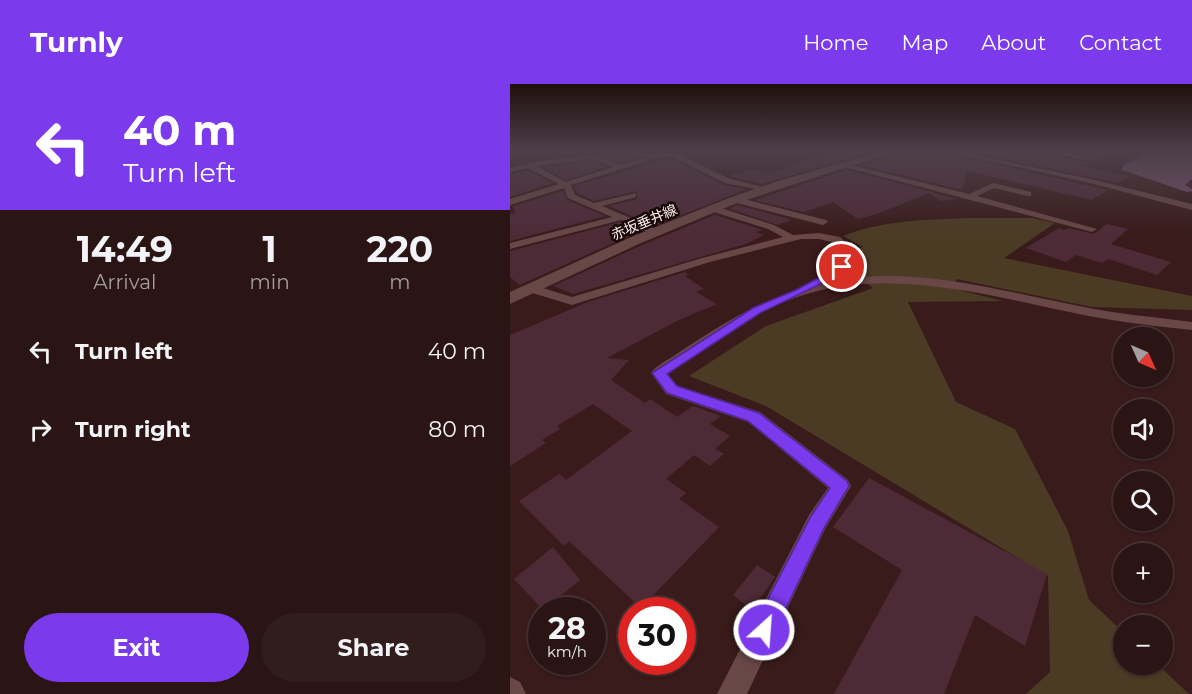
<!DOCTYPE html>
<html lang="en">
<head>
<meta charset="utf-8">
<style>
	:root { --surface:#2a1414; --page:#321d1d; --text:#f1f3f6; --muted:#a59ea0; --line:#463334; --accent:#7c3aed }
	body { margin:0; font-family:Montserrat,"Noto Sans JP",sans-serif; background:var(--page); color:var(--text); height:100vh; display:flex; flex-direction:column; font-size:22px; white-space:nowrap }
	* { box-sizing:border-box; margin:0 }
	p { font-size:20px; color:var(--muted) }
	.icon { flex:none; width:33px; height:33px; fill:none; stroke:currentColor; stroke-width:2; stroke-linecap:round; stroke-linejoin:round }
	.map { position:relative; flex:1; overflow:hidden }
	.drawer { display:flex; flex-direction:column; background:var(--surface); width:510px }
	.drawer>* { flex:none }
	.banner { background:#7c3aed; color:#fff; overflow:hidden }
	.needle { width:39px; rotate:135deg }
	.controls { position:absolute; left:603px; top:243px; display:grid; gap:12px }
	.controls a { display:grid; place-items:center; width:60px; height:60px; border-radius:50%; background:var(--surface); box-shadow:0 2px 4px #0004,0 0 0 2px var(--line); font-size:30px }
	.speed { position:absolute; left:18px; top:513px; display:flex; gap:12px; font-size:30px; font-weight:700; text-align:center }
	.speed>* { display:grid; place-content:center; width:78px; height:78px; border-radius:50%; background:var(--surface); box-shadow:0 2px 4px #0004,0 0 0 2px var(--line); line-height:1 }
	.speed small { font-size:15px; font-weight:400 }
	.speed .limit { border:9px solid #d22; background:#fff; color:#111 }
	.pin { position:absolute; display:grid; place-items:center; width:51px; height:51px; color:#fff; margin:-26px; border:3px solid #fff; border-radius:50%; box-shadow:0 2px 6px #0007 }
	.me { position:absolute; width:66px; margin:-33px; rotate:26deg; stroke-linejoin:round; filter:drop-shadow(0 0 4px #0008) }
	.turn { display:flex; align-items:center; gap:21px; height:126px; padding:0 24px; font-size:27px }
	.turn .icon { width:78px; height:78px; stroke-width:2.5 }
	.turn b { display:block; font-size:42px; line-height:51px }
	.eta { display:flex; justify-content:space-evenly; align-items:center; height:102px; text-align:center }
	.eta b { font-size:36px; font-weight:700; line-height:42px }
	.primary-button { display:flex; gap:12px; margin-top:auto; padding:12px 24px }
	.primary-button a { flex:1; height:69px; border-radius:36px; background:var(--accent); color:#fff; font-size:24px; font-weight:700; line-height:69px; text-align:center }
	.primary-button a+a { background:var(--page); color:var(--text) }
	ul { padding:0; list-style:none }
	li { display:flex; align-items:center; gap:18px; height:78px; padding:0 24px }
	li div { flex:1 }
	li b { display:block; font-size:22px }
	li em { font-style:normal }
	header { display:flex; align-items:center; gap:36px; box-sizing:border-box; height:84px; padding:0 30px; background:var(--accent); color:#fff }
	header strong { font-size:28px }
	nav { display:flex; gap:33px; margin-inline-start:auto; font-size:21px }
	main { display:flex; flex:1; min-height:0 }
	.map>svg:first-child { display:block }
</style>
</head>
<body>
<header>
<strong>Turnly</strong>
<nav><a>Home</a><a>Map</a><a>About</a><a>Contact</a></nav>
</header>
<main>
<section class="drawer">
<div class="banner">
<div class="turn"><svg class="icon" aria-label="left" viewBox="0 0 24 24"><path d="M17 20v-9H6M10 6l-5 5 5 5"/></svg><div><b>40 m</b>Turn left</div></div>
</div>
<div class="eta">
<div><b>14:49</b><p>Arrival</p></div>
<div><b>1</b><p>min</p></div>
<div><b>220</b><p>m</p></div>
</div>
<ul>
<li><svg class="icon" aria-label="left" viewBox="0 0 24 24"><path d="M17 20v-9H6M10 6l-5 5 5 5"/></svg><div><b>Turn left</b></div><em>40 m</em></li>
<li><svg class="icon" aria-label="right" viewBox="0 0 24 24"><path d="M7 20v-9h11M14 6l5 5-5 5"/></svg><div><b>Turn right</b></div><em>80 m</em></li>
</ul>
<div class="primary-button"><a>Exit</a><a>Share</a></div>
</section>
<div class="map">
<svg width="682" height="610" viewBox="0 0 682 610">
	<rect width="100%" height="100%" fill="#381b1a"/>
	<path fill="#4c3b24" d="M459,134H522L545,139L494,174L682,212V226L582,223L446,195L445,205L493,217L398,218L446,318L505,345L558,447L579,516L613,548L614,580L648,581L679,610H516L540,588L538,492L256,322L179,292L256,242L363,204L319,171L353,163L333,152C373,136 416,136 459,134Z"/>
	<polygon fill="#74546e" points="643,66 682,71 682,95 675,101 682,105 682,107 677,108 612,86 613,81"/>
	<g fill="#4e2a37">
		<polygon points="57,66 96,66 98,68 127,74 110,79 85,69 57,72"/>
		<polygon points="324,66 369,66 251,100 220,92 241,85 257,89 274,85"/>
		<polygon points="392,66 428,66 430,68 598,106 582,116 457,87 452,106 351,81"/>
		<polygon points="452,66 533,66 572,78 578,73 554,66 606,66 606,71 570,81 619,92 608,99"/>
		<polygon points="160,74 214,101 237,105 144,142 99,122 127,115 127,107 84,117 67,109 64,102"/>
		<polygon points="83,77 96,83 56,96 33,83"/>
		<polygon points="18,86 43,99 0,113 0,90"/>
		<polygon points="337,86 448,115 430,117 419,109 367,130 348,135 323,118 294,128 245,116"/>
		<polygon points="53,107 57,116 95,132 0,157 0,130 6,129 3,122"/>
		<polygon points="227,121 276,134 281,136 268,141 220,125"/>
		<polygon points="205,131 253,146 245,148 254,151 236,160 63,210 43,202 132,161"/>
		<polygon points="111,138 130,147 10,201 0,193 0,167"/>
		<polygon points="597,140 618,145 601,160 661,178 647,191 598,175 592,179 566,171 556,178 516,164 549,144 554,146 558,144 584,150"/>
		<polygon points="175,188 179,191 175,192 194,205 186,208 207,220 169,236 97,274 119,276 101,296 135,319 140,315 167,333 183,322 211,332 200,340 220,352 205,365 214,370 200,382 184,371 156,395 176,409 169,415 209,443 131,524 59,457 54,462 9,417 49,390 56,396 122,347 83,320 47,342 50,345 32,356 36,359 0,382 0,251 78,218"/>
		<polygon points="359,394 537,490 515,562 465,531 434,610 324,610 392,486 323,443"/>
		<polygon points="43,463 70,496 33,526 4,495"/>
		<polygon points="247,481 265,493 242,526 223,511"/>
	</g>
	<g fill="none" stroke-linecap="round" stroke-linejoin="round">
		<g fill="#684746" fill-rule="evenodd">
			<path d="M98,66C113,66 130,70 144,71C156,71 172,66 186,66L168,70L220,95L261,105L257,107L215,99L160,72L147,74L61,101L65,111L84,119L126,109V113L92,122L151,147V151H145L111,136L0,165V159L102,133L58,114L54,104L0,121V115L49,100L18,84L0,88V84L31,77L84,71L110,81L137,73ZM83,75L103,83L56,98L26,82Z"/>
			<polygon points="430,66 441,66 581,95 682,120 682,126 580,99"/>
			<polygon points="535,66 546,66 576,74 573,76"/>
			<polygon points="337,80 459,110 483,99 521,108 521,112 518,112 484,104 467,112 587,145 582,148 335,83"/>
			<polygon points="226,113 316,136 318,138 313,141 223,118 223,114"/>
			<path d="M204,122L264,141L283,151L309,149L330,153L343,164L348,174L317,198C400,180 488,206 569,222C607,230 644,233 682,238V246C644,242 607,238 569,230C480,212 377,181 287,213C239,230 199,262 158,290L168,302L250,328L338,396L341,402L315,445L237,610H207L299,431L318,404L238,338L156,310L141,289C147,280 162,274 171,267C213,240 253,213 303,202V196L318,189L337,173L330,162L322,158L309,155H291L200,178L62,221L19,208L17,205L23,201L62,213L192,174L273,153L258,145L201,127L200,125Z"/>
			<polygon points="0,593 10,598 16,610 0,610"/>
		</g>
		<polygon fill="#684746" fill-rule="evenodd" points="377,66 390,66 227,119 131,159 0,220 0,208 121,153 219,114 268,97"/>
	</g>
	<linearGradient id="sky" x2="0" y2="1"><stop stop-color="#1f0f0e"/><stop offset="0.44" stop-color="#4d3f49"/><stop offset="1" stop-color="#4d3f49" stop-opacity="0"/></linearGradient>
	<rect width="682" height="151" fill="url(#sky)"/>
	<polygon fill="#7c3aed" stroke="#51269a" stroke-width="1.5" points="329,181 337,183 325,193 250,229 157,290 167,302 249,329 337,397 339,402 314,444 262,554 254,557 246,554 243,546 246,538 301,432 320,404 238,337 157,309 142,289 243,224 286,206 318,189"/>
	<g text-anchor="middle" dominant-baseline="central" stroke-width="5" stroke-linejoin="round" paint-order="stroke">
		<g font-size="14" fill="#ffeae9" stroke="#170a09">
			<text transform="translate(134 138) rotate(-23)">赤坂垂井線</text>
		</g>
	</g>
</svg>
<div class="controls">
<a><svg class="needle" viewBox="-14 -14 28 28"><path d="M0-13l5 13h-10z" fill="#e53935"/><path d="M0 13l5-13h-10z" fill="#a59ea0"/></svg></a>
<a><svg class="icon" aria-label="sound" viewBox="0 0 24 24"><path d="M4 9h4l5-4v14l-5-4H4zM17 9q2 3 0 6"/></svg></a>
<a><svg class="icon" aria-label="search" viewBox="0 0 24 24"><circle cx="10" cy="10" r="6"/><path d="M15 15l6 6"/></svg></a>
<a>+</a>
<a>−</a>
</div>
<div class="speed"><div>28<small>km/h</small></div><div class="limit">30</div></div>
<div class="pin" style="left:332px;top:183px;background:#d93025"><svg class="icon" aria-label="arrive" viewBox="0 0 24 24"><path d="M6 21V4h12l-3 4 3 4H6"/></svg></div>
<svg class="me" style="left:254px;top:546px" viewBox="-20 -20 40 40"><circle r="17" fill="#7c3aed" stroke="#fff" stroke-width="3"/><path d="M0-11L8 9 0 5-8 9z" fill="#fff"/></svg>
</div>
</main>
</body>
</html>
